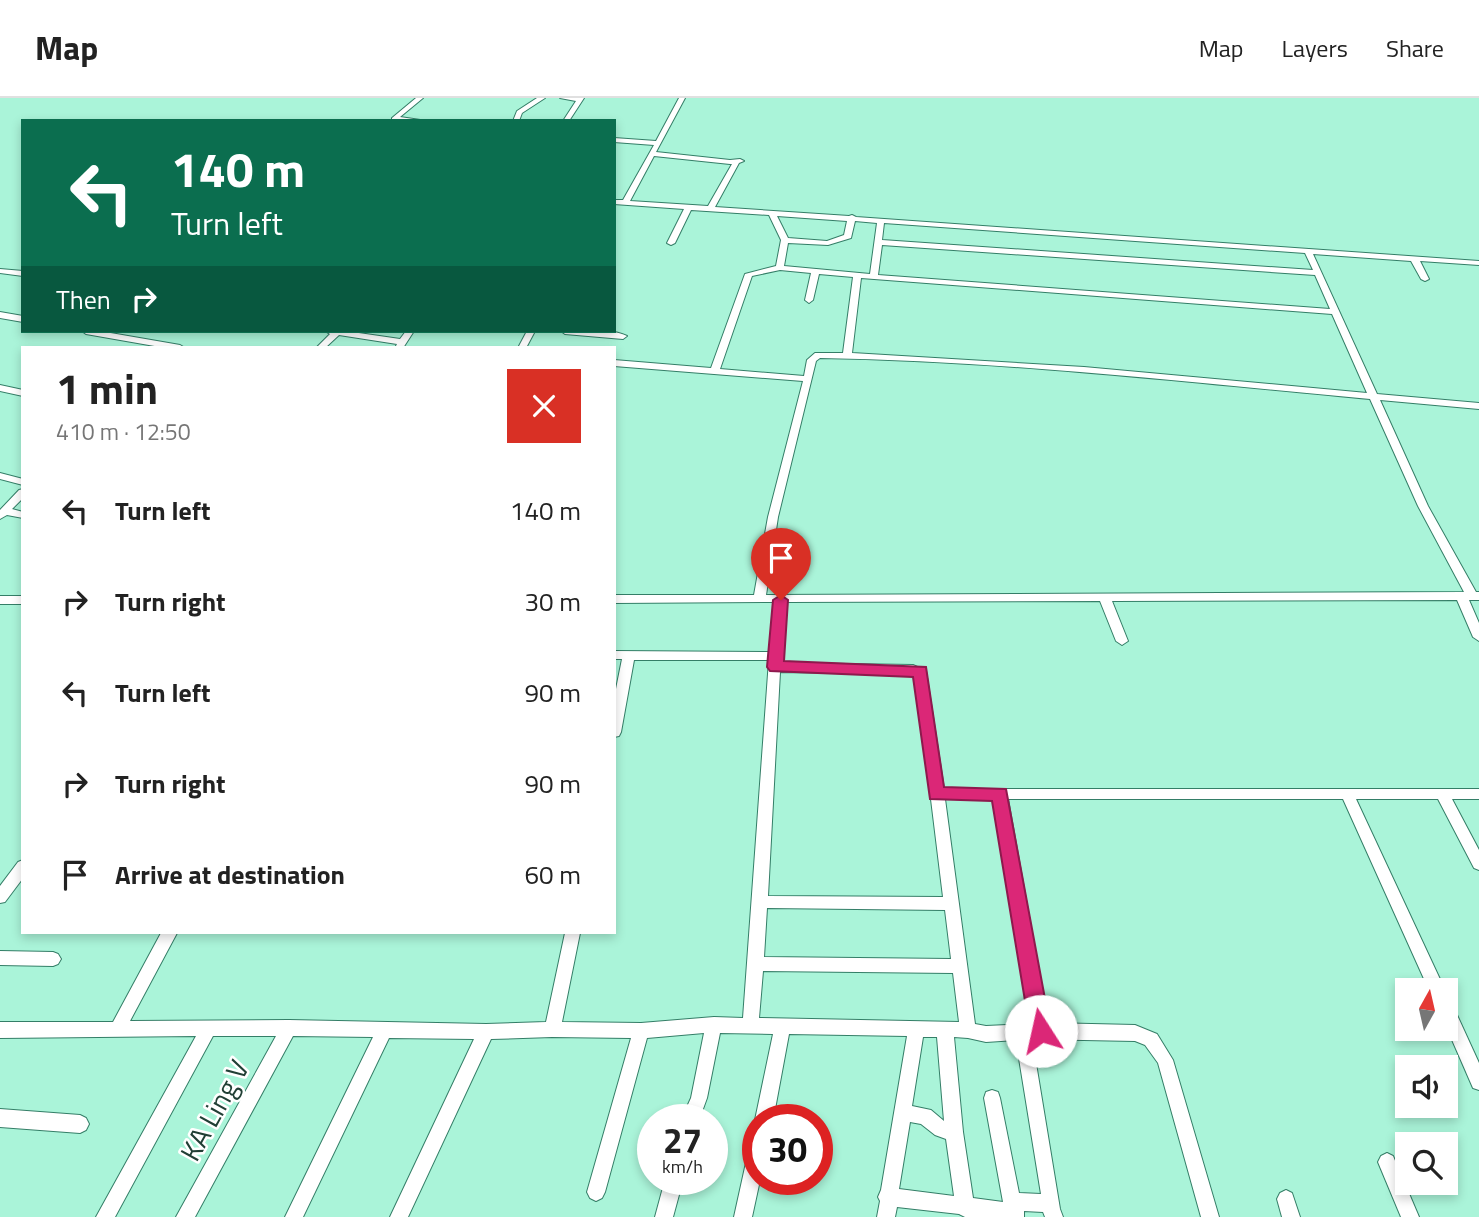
<!DOCTYPE html>
<html lang="en">
<head>
<meta charset="utf-8">
<style>
	:root { --surface:#fff; --page:#f2f2f2; --text:#222; --muted:#767676; --line:#e0e0e0 }
	body { margin:0; font-family:"Titillium Web",sans-serif; background:var(--page); color:var(--text); height:100vh; display:flex; flex-direction:column; font-size:26px; white-space:nowrap }
	* { box-sizing:border-box; margin:0 }
	p { font-size:23px; color:var(--muted) }
	.icon { flex:none; width:38px; height:38px; fill:none; stroke:currentColor; stroke-width:2; stroke-linecap:round; stroke-linejoin:round }
	.map { position:relative; flex:1; overflow:hidden }
	.side { position:absolute; left:21px; top:248px; width:595px; height:588px; display:flex; flex-direction:column; background:var(--surface); border-radius:0px; box-shadow:0 4px 10px #0003 }
	.side>* { flex:none }
	.hud { position:absolute; left:21px; top:21px; width:595px; height:214px; border-radius:0px; box-shadow:0 4px 10px #0003; background:#0b6e4f; color:#fff; overflow:hidden }
	.needle { width:46px; rotate:8deg }
	.tools { position:absolute; left:1395px; top:880px; display:grid; gap:14px }
	.tools a { display:grid; place-items:center; width:63px; height:63px; border-radius:0px; background:var(--surface); box-shadow:0 4px 10px #0003; font-size:35px }
	.speed { position:absolute; left:637px; top:1006px; display:flex; gap:14px; font-size:35px; font-weight:700; text-align:center }
	.speed>* { display:grid; place-content:center; width:91px; height:91px; border-radius:50%; background:var(--surface); box-shadow:0 4px 10px #0003; line-height:1 }
	.speed small { font-size:18px; font-weight:400 }
	.speed .limit { border:10px solid #d22; background:#fff; color:#111 }
	.pin { position:absolute; display:grid; place-items:center; width:60px; height:60px; color:#fff; margin:-72px -30px; border-radius:50% 50% 50% 0; rotate:-45deg; box-shadow:0 0 7px #0007 }
	.pin .icon { rotate:45deg }
	.me { position:absolute; width:77px; margin:-38px; rotate:350deg; stroke-linejoin:round; filter:drop-shadow(0 0 5px #0008) }
	.turn { display:flex; align-items:center; gap:24px; height:147px; padding:0 35px; font-size:32px }
	.turn .icon { width:91px; height:91px; stroke-width:2.5 }
	.turn b { display:block; font-size:49px; line-height:60px }
	.then { display:flex; align-items:center; height:66px; padding:0 35px; background:#0003; gap:14px; font-size:26px }
	.round { display:grid; place-items:center; flex:none; width:74px; height:74px; border-radius:0px; background:var(--page) }
	.head { display:flex; align-items:center; justify-content:space-between; height:119px; padding:0 35px }
	h1 { font-size:42px; font-weight:700; line-height:52px }
	ul { padding:0; list-style:none }
	li { display:flex; align-items:center; gap:21px; height:91px; padding:0 35px }
	li div { flex:1 }
	li b { display:block; font-size:26px }
	li em { font-style:normal }
	header { display:flex; align-items:center; gap:42px; box-sizing:border-box; height:98px; padding:0 35px; background:var(--surface); border-bottom:2px solid var(--line) }
	header strong { font-size:33px }
	nav { display:flex; gap:38px; margin-inline-start:auto; font-size:24px }
	.map>svg:first-child { display:block }
</style>
</head>
<body>
<header>
<strong>Map</strong>
<nav><a>Map</a><a>Layers</a><a>Share</a></nav>
</header>
<div class="map">
<svg width="1479" height="1119" viewBox="0 0 1479 1119">
	<rect width="100%" height="100%" fill="#aaf4d9"/>
	<g fill="none" stroke-linecap="round" stroke-linejoin="round">
		<g stroke="#347e67" stroke-width="2">
			<g id="street">
				<polygon points="416,0 423,0 400,19 427,23 392,22 392,20"/>
				<polygon points="537,0 545,0 522,15 519,23 513,23 517,13"/>
				<polygon points="560,0 584,0 569,23 563,23 576,3"/>
				<path d="M679,0H685L656,54L730,62L740,61L744,63L739,65L715,109L849,118L852,117L856,119L1479,163V167L1420,163L1429,181L1425,183L1421,181L1411,163L1313,156L1377,296L1479,305V311L1380,302L1428,408L1476,494H1479V502H1469L1479,525V543L1473,539L1457,502L1112,503L1128,543L1122,547L1116,543L1100,503L786,504L781,565L913,567L926,573L944,691H1479V701H1452L1479,752V772L1474,770L1438,701H1356L1445,892H1429L1343,701H1008L1048,925L1135,927L1157,936L1173,962L1219,1119H1201L1158,965L1145,947L1135,943L1032,941L1060,1111L1063,1119H1045L1043,1114L1024,1113V1119H965L959,1116L897,1109L895,1119H877L880,1103L878,1099L881,1092L907,938L789,936L773,1022H758V1028L755,1022L773,936L720,935L707,1000L699,1022H681L691,1000L704,935L647,940L605,1094L602,1100L596,1103L590,1100L587,1094L631,940L552,939L491,941L408,1119H390L474,941L389,940L303,1119H285L373,939L293,938L195,1119H176L276,938H213L115,1119H96L196,938L0,940V924H113L161,835H177L130,923L289,922L486,926L546,924L565,835H580L562,924L641,925L714,919L743,920L769,562H634L621,634L619,638L614,639V601L622,561H614V553L769,554L775,504L614,505V497H754L768,419L803,283L614,268V262L711,270L745,176L776,168L781,142L769,117L691,112L675,145L671,147L667,145L684,111L614,106V102H623L654,47L614,44V40L656,43ZM654,58L730,66H732L708,108L630,103ZM777,118L847,123L844,137L827,143L788,140ZM855,123L877,125L870,176L784,168L788,145L828,147L851,140ZM884,125L1305,155L1313,172L882,142ZM882,147L1315,177L1330,211L878,177ZM780,172L811,175L805,202L809,205L813,202L819,176L853,179L843,255H815L807,262L804,278L720,271L752,178ZM861,180L1332,216L1367,295L1084,269L852,255ZM820,260C1004,263 1187,284 1370,301L1418,408L1464,494L766,497L778,419L816,263ZM780,574L911,576L916,579L943,799L768,798ZM945,701H994L1032,926L986,928L975,926ZM767,810L945,812L951,861L764,859ZM763,873L953,875L959,924L759,920ZM923,939H937L944,1023L931,1012L912,1008ZM954,939L968,940L986,944L1016,942L1041,1096L1019,1095L1000,1000L998,994L992,992L986,994L984,1000L1003,1104L973,1100L963,1034ZM910,1024L921,1026L935,1037L946,1041L954,1098L899,1091Z"/>
				<polygon points="0,171 23,173 23,178 0,175"/>
				<polygon points="0,214 23,218 23,224 0,220"/>
				<polygon points="82,233 99,233 180,247 185,250 166,250 86,236"/>
				<polygon points="325,233 345,233 400,241 406,233 414,233 403,250 395,250 397,246 339,237 325,250 316,250 330,236"/>
				<polygon points="527,233 535,233 526,250 518,250"/>
				<path d="M561,233C579,233 612,230 627,238L623,241L565,236Z"/>
				<polygon points="0,287 23,292 23,298 0,293"/>
				<polygon points="0,375 23,381 23,387 0,381"/>
				<polygon points="23,391 23,400 12,411 23,414 23,420 7,417 0,421 0,412 19,392"/>
				<rect x="0" y="498" width="23" height="8"/>
				<polygon points="23,762 23,780 5,804 0,805 0,788 18,764"/>
				<polygon points="0,853 53,854 58,856 61,861 58,866 53,868 0,867"/>
				<polygon points="1446,904 1452,906 1479,965 1479,992 1473,990 1446,928"/>
				<polygon points="0,1011 80,1017 86,1020 89,1026 86,1032 80,1035 0,1029"/>
				<polygon points="758,1042 758,1082 760,1082 752,1119 734,1119 749,1051 752,1045"/>
				<polygon points="1387,1055 1393,1058 1419,1119 1401,1119 1378,1064 1381,1058"/>
				<polygon points="665,1082 683,1082 673,1119 655,1119"/>
				<polygon points="1286,1092 1292,1095 1300,1119 1282,1119 1277,1101 1280,1095"/>
			</g>
		</g>
		<use href="#street" fill="#fff" fill-rule="evenodd"/>
	</g>
	<polygon fill="#db2777" stroke="#8e194d" stroke-width="2" points="781,497 788,502 784,563 926,569 944,689 1006,691 1051,933 1048,940 1041,943 1033,940 1030,933 992,703 930,701 913,579 770,573 767,569 773,502"/>
	<g text-anchor="middle" dominant-baseline="central" stroke-width="5" stroke-linejoin="round" paint-order="stroke">
		<g font-size="28" fill="#213f35" stroke="#fff">
			<text transform="translate(214 1012) rotate(-61)">KA Ling V</text>
		</g>
	</g>
</svg>
<div class="tools">
<a><svg class="needle" viewBox="-14 -14 28 28"><path d="M0-13l5 13h-10z" fill="#e53935"/><path d="M0 13l5-13h-10z" fill="#767676"/></svg></a>
<a><svg class="icon" aria-label="sound" viewBox="0 0 24 24"><path d="M4 9h4l5-4v14l-5-4H4zM17 9q2 3 0 6"/></svg></a>
<a><svg class="icon" aria-label="search" viewBox="0 0 24 24"><circle cx="10" cy="10" r="6"/><path d="M15 15l6 6"/></svg></a>
</div>
<div class="speed"><div>27<small>km/h</small></div><div class="limit">30</div></div>
<div class="pin" style="left:781px;top:502px;background:#d93025"><svg class="icon" aria-label="arrive" viewBox="0 0 24 24"><path d="M6 21V4h12l-3 4 3 4H6"/></svg></div>
<svg class="me" style="left:1041px;top:933px" viewBox="-20 -20 40 40"><circle r="19" fill="#fff"/><path d="M0-13L10 11 0 6-10 11z" fill="#db2777"/></svg>
<div class="hud">
<div class="turn"><svg class="icon" aria-label="left" viewBox="0 0 24 24"><path d="M17 20v-9H6M10 6l-5 5 5 5"/></svg><div><b>140 m</b>Turn left</div></div>
<div class="then">Then<svg class="icon" aria-label="right" viewBox="0 0 24 24"><path d="M7 20v-9h11M14 6l5 5-5 5"/></svg></div>
</div>
<section class="side">
<div class="head"><div><h1>1 min</h1><p>410 m · 12:50</p></div><a class="round" style="background:#d93025;color:#fff"><svg class="icon" aria-label="close" viewBox="0 0 24 24"><path d="M6 6l12 12M18 6L6 18"/></svg></a></div>
<ul>
<li><svg class="icon" aria-label="left" viewBox="0 0 24 24"><path d="M17 20v-9H6M10 6l-5 5 5 5"/></svg><div><b>Turn left</b></div><em>140 m</em></li>
<li><svg class="icon" aria-label="right" viewBox="0 0 24 24"><path d="M7 20v-9h11M14 6l5 5-5 5"/></svg><div><b>Turn right</b></div><em>30 m</em></li>
<li><svg class="icon" aria-label="left" viewBox="0 0 24 24"><path d="M17 20v-9H6M10 6l-5 5 5 5"/></svg><div><b>Turn left</b></div><em>90 m</em></li>
<li><svg class="icon" aria-label="right" viewBox="0 0 24 24"><path d="M7 20v-9h11M14 6l5 5-5 5"/></svg><div><b>Turn right</b></div><em>90 m</em></li>
<li><svg class="icon" aria-label="arrive" viewBox="0 0 24 24"><path d="M6 21V4h12l-3 4 3 4H6"/></svg><div><b>Arrive at destination</b></div><em>60 m</em></li>
</ul>
</section>
</div>
</body>
</html>
